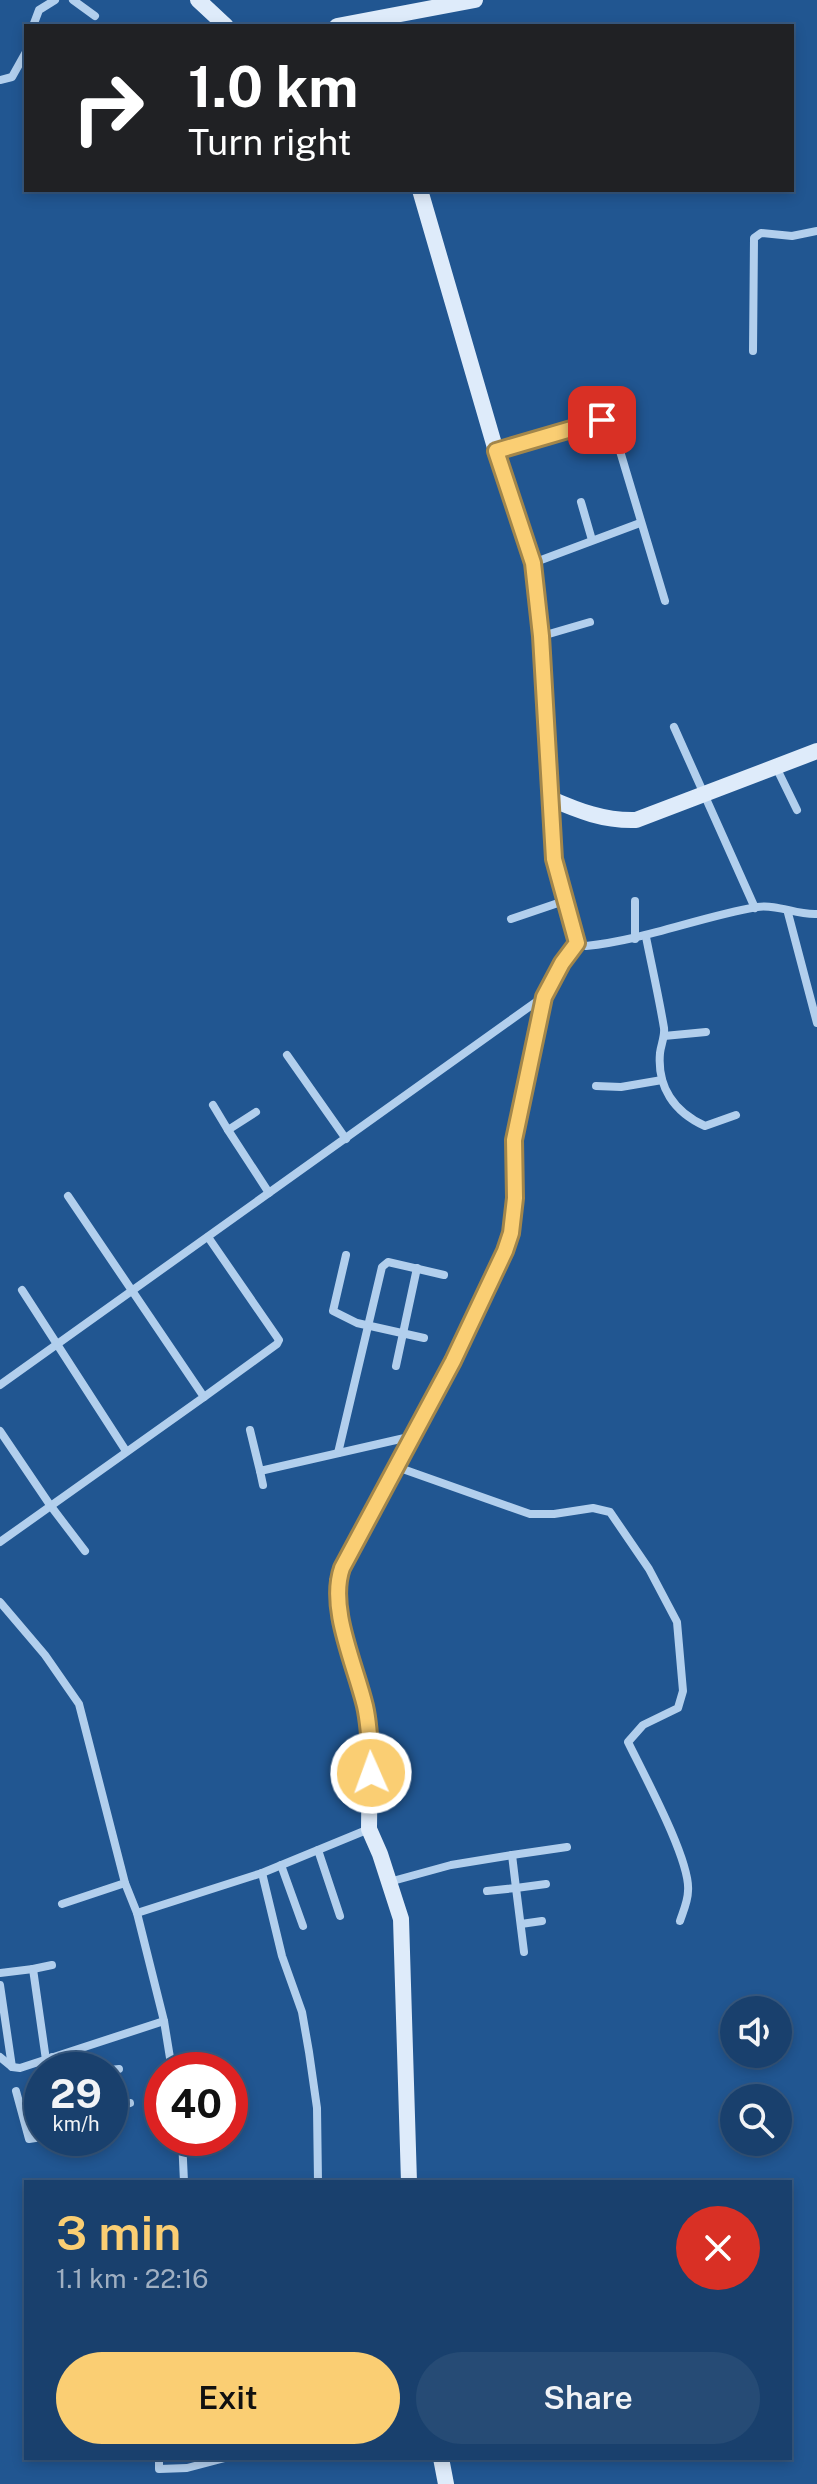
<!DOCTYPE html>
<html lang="en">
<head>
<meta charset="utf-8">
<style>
	:root { --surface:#19406d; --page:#264b75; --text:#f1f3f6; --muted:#9fafc2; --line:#375980; --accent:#face73 }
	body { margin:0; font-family:"Public Sans",sans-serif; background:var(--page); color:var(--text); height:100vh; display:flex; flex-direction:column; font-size:30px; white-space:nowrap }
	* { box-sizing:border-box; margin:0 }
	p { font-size:26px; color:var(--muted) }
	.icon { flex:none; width:44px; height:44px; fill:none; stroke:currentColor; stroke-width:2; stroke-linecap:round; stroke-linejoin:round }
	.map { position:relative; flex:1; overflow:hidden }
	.side { position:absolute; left:24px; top:2180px; width:768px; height:280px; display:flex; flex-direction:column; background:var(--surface); border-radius:0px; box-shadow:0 4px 12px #0003,0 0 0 2px var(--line) }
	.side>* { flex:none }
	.guide { position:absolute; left:24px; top:24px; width:770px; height:168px; border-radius:0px; box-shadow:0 4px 12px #0003,0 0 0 2px var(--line); background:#202124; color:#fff; overflow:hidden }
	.buttons { position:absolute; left:720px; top:1996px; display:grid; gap:16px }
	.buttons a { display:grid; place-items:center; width:72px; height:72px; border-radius:50%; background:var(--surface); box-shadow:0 4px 12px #0003,0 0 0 2px var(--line); font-size:40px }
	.speed { position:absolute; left:24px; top:2052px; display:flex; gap:16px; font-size:40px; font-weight:700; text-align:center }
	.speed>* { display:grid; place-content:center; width:104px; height:104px; border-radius:50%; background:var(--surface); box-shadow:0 4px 12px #0003,0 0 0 2px var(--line); line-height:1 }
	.speed small { font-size:20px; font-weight:400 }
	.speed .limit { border:12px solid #d22; background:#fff; color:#111 }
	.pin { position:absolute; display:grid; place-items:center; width:68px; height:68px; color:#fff; margin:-34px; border-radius:16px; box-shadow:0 4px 12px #0006 }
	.me { position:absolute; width:88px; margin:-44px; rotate:358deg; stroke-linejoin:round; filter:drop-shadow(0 0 6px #0008) }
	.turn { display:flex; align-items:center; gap:28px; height:168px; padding:0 32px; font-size:36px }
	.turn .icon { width:104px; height:104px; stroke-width:2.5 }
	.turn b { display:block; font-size:56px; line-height:68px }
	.round { display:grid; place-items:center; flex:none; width:84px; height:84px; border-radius:42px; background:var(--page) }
	.overview { display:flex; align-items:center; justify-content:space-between; height:136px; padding:0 32px }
	h1 { font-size:48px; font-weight:600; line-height:60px; color:var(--accent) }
	.action { display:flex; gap:16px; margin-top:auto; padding:16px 32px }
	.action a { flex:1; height:92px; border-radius:48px; background:var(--accent); color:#111; font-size:32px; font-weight:600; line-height:92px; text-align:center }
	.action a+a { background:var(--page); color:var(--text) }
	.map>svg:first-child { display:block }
</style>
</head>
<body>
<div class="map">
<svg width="817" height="2484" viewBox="0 0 817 2484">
	<rect width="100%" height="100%" fill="#215691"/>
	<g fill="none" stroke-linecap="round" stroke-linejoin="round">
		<g stroke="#b2cfed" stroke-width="8">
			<polyline points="73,0 95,16"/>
			<polyline points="33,26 39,10 55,0"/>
			<polyline points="0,80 12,77 26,52"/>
			<polyline points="753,351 754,238 761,233 792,236 817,231"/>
			<polyline points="497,451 605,419 611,421 665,601"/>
			<polyline points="581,502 592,540"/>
			<polyline points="533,563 640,523"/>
			<polyline points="542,636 590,622"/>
			<polyline points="674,727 755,908"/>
			<polyline points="776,767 797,810"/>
			<polyline points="635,901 635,939"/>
			<polyline points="788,913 817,1023"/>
			<polyline points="511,919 564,901"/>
			<path d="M646,937C652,967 659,998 664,1028C665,1037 661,1044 660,1053C657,1087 674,1112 705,1126L736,1115"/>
			<path d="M577,943L586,946C645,940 699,917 757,907C779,904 795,915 817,914"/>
			<polyline points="664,1036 706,1032"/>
			<polyline points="287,1055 346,1139"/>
			<polyline points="596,1086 621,1087 662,1080"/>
			<polyline points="213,1105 228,1130 256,1112"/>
			<polyline points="228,1130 269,1193"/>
			<polyline points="346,1255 333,1311 357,1323 424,1338"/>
			<polyline points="22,1290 126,1451"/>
			<polyline points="396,1366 417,1268"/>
			<polyline points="0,1385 543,997"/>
			<polyline points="204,1397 277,1344 279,1340 208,1237"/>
			<polyline points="250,1430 260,1471 409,1437"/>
			<polyline points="0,1431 50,1505 85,1551"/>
			<polyline points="338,1453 382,1267 388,1262 444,1275"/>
			<path d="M397,1467L530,1514H554L593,1508L610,1512L649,1569L677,1622L683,1691L678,1708L643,1725L628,1742C643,1773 691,1861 688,1891C688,1901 683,1912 680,1921"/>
			<polyline points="260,1471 263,1485"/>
			<polyline points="0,1542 204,1397 68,1196"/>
			<polyline points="0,1602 45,1655 79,1704 125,1883 137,1913 164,2021 172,2070"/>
			<polyline points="318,1850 340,1916"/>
			<polyline points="512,1855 567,1847"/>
			<polyline points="281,1865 303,1926"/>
			<polyline points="262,1873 282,1956 302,2012 309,2052 317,2108 318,2182"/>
			<polyline points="389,1882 451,1865 512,1855 516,1888 487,1891"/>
			<polyline points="62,1904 125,1883"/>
			<polyline points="137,1913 262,1873 369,1829"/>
			<polyline points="521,1924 542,1921"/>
			<polyline points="524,1952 516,1888 546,1884"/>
			<polyline points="33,1969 52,1965"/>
			<polyline points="0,1973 33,1969 46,2060"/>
			<polyline points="0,1985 12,2067"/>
			<polyline points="0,2057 12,2067 20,2068 164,2021"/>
			<polyline points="52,2057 56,2070"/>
			<polyline points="110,2070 119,2069"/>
			<polyline points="16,2091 29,2139 42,2137"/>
			<polyline points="110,2107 130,2103"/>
			<polyline points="182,2138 184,2182"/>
			<polyline points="159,2458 159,2469 187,2468 225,2458"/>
		</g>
		<g stroke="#deebfa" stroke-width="16">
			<polyline points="198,0 226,26"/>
			<polyline points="337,26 475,0"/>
			<path d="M549,798C579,811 604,821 636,820L817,751"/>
			<polyline points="409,2182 401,1919 380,1854 369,1829 370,1738 365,1709 340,1614 337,1582 342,1568 453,1361 505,1251 511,1233 515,1198 514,1140 544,997 562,963 577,943 554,859 541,636 533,563 496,451 420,190"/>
			<polyline points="441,2458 446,2484"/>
		</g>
	</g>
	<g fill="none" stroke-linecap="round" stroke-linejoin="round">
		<g stroke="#a2864b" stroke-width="20">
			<path id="route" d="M371,1773C370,1750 370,1728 365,1706C355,1664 328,1608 342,1568L453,1361L505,1251L511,1233L515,1198L514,1140L544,997L562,963L577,943L554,859L541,636L533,563L496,451L602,420"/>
		</g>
		<use href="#route" stroke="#face73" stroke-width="14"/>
	</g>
</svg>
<div class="buttons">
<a><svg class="icon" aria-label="sound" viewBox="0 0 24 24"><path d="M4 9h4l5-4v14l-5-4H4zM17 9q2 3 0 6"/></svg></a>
<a><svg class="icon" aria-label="search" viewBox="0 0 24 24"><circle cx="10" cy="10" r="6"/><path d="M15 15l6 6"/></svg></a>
</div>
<div class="speed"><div>29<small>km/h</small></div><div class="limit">40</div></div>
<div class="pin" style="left:602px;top:420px;background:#d93025"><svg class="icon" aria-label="arrive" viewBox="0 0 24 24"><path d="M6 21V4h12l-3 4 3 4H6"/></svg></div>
<svg class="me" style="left:371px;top:1773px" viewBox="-20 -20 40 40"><circle r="17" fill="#face73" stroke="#fff" stroke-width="3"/><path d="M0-11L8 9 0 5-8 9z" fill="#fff"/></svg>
<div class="guide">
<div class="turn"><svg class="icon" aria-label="right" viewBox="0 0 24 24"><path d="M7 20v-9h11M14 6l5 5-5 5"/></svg><div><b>1.0 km</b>Turn right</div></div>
</div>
<section class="side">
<div class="overview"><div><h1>3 min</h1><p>1.1 km · 22:16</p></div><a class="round" style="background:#d93025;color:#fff"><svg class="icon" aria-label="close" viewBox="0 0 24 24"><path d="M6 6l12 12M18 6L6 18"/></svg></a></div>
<div class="action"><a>Exit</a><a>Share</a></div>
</section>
</div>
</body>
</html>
